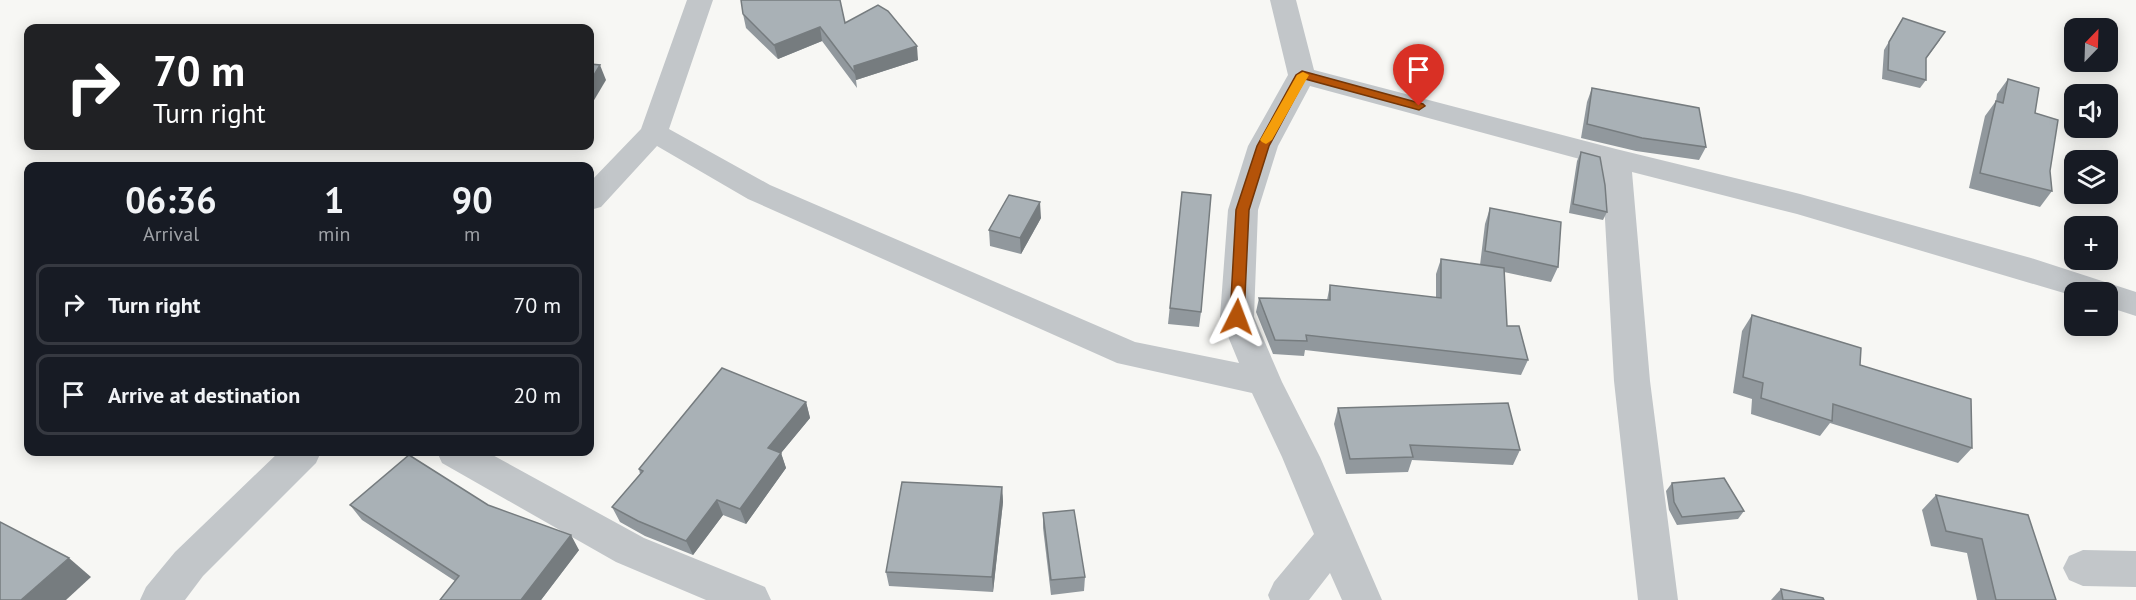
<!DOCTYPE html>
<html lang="en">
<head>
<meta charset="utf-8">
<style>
	:root { --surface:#171b24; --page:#20242c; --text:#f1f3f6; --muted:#9ea1a6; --line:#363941 }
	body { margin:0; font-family:"PT Sans",sans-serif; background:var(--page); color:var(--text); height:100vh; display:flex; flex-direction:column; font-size:22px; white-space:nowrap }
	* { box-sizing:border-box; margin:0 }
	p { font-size:20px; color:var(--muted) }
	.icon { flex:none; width:33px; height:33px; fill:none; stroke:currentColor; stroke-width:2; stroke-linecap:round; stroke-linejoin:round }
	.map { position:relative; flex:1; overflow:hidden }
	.drawer { position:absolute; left:24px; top:162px; width:570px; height:294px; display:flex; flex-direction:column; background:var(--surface); border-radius:12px; box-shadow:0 3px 15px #0003 }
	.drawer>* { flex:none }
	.banner { position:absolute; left:24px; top:24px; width:570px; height:126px; border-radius:12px; box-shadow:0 3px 15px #0003; background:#202124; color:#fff; overflow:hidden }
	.needle { width:39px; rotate:23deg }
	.buttons { position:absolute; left:2064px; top:18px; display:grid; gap:12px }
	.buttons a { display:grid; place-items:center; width:54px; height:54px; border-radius:12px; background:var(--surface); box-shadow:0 3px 15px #0003; font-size:30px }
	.pin { position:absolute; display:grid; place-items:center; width:51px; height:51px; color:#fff; margin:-62px -26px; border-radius:50% 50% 50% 0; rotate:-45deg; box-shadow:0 0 6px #0007 }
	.pin .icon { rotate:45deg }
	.me { position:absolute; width:66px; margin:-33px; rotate:3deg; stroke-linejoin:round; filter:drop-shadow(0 0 4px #0008) }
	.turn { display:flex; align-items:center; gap:21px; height:126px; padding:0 30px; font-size:27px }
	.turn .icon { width:78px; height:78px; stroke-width:2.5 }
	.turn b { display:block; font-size:42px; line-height:51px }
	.eta { display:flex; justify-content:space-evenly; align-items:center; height:102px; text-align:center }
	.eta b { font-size:36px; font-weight:700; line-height:42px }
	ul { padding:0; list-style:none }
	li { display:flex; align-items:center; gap:18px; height:81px; margin:0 12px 9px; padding:0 18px; border:3px solid var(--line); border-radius:12px }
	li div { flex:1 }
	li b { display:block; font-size:22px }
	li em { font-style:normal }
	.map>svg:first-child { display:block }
</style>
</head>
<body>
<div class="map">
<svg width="2136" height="600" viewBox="0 0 2136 600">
	<rect width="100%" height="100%" fill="#f7f7f4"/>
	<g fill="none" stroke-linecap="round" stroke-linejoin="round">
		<g fill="#c2c6c9" fill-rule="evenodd">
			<polygon points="687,0 713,0 669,129 770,185 1135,342 1239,363 1220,317 1228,210 1248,146 1288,75 1270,0 1296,0 1314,70 1616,149 1800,194 2031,258 2136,292 2136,316 2108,307 2108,292 2074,292 2074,296 1797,214 1632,172 1650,381 1678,600 1638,600 1614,381 1602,165 1310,86 1278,146 1258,210 1254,317 1282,382 1320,457 1382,600 1342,600 1330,573 1309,600 1270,600 1268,595 1274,582 1314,534 1282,457 1252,393 1117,363 748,199 657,146 601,207 590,210 590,182 641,129"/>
			<polygon points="279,452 321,452 316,463 203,576 185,600 140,600 146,587 175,552"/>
			<polygon points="437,452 487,452 644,538 765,587 771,600 706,600 616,562 442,463"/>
			<polygon points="2083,550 2136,551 2136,587 2083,586 2069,580 2063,568 2069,556"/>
		</g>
	</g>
	<g fill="#91989d">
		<polygon points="743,14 845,23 918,60 856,80 857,88 822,41 778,59 746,28"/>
		<polygon points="1903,18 1940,40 1926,59 1926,80 1920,88 1882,79 1884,50"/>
		<polygon points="2008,79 2035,113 2050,171 2052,191 2040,207 1969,188 1985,116 1996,101 1997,94"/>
		<polygon points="1592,88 1706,147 1699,160 1636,151 1581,138 1587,102"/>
		<polygon points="1581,152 1607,212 1603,220 1569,213 1577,161"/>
		<polygon points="1182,192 1201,312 1199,327 1168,324"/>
		<polygon points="1490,208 1558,267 1551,282 1504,272 1507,326 1528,360 1521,375 1305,350 1304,356 1273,354 1256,312 1259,298 1327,300 1330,285 1436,298 1436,274 1441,259 1480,265 1485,224"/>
		<polygon points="1041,218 1021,254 990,246 989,230"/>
		<polygon points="1752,315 1860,365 1972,448 1958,463 1830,423 1820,436 1751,414 1752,399 1733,393 1742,331"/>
		<polygon points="806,402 810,418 781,453 786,468 746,524 723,515 693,555 645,536 620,522 612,507 640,474 639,469"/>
		<polygon points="1338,408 1520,450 1513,465 1412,460 1408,472 1346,474 1334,424"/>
		<polygon points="1672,483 1744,511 1738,519 1677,525 1669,510 1666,491"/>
		<polygon points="1002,487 1003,502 993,592 889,586 886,572"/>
		<polygon points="1936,495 2056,600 1977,600 1967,553 1931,546 1922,510"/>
		<polygon points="350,505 488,505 579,550 541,600 440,600 455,581 362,520"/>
		<polygon points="1043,513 1085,577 1084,591 1051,595 1043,528"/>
		<polygon points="1781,589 1824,600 1771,600"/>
	</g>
	<g fill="#767c7f">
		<polygon points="820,27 822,41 778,59 774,45"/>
		<polygon points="917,46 918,60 856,80 854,66"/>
		<polygon points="600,65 606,80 590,107 590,82"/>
		<polygon points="1040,202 1041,218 1021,254 1020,238"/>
		<polygon points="806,402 810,418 781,453 786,468 746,524 740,509 768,448"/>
		<polygon points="1002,487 1003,502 993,592 992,577"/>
		<polygon points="717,500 723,515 693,555 686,541"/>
		<polygon points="571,535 579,550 541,600 521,600"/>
		<polygon points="69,558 91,577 66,600 21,600"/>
	</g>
	<g fill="#a9b1b6" stroke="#767c7f" stroke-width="1.5">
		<polygon points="741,0 840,0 845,23 878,5 888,11 917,46 854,66 855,73 820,27 774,45 743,14"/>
		<polygon points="1903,18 1945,32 1926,58 1926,80 1888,70 1889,42"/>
		<polygon points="590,64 600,65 590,82"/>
		<polygon points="2008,79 2039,88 2035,113 2058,120 2050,171 2052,191 1980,173 1996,101 2003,103"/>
		<polygon points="1592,88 1699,108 1706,147 1642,138 1587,124"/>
		<polygon points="1581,152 1600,157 1605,185 1607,212 1573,204"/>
		<polygon points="1182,192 1211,195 1201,312 1170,308"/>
		<polygon points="1009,195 1040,202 1020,238 989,230"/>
		<polygon points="1490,208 1561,222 1558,267 1485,251"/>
		<polygon points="1441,259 1504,268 1507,326 1519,326 1528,360 1306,335 1307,341 1275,340 1259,298 1330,300 1330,285 1441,298"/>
		<polygon points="1752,315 1861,348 1860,365 1971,399 1972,448 1833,404 1832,421 1761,398 1763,383 1743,377"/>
		<polygon points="722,368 806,402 768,448 781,453 740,509 717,500 686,541 638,521 612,507 643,471 639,469"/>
		<polygon points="1508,403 1520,450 1410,445 1413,457 1350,459 1338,408"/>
		<polygon points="409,455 488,505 571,535 521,600 440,600 459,576 350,505"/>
		<polygon points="1724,478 1744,511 1682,517 1674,502 1672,483"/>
		<polygon points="902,482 1002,487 992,577 886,572"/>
		<polygon points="1936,495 2028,515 2056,600 1996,600 1982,539 1946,531"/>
		<polygon points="1074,510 1085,577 1051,580 1043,513"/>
		<polygon points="0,522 69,558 21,600 0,600"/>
		<polygon points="1781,589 1823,598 1824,600 1783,600"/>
	</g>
	<polygon fill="#b45309" stroke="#753606" stroke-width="1.5" points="1302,71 1423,104 1425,106 1419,110 1305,79 1269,146 1249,210 1244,317 1237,322 1230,317 1236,210 1257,146 1296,75"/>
	<polygon fill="#f59e0b" points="1303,72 1309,75 1272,140 1266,144 1262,142 1260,140 1297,75"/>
</svg>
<div class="buttons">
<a><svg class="needle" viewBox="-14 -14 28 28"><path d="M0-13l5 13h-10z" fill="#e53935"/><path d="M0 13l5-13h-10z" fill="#9ea1a6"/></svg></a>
<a><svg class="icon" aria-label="sound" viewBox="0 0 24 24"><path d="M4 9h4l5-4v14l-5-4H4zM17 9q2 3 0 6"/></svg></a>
<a><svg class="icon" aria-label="layers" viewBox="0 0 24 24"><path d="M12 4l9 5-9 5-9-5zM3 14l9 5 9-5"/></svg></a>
<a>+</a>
<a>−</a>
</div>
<div class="pin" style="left:1419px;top:106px;background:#d93025"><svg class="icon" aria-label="arrive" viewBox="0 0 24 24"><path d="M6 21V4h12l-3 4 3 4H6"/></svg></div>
<svg class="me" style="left:1237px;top:317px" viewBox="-20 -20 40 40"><path d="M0-17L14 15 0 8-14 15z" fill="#b45309" stroke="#fff" stroke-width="4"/></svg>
<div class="banner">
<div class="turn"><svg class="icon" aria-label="right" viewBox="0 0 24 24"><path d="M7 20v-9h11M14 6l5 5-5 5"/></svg><div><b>70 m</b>Turn right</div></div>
</div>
<section class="drawer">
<div class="eta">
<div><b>06:36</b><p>Arrival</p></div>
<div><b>1</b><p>min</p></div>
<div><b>90</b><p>m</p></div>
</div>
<ul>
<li><svg class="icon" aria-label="right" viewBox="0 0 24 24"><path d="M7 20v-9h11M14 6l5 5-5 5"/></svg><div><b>Turn right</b></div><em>70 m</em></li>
<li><svg class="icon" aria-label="arrive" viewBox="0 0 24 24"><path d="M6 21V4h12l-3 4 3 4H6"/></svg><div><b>Arrive at destination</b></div><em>20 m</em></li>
</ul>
</section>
</div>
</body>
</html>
